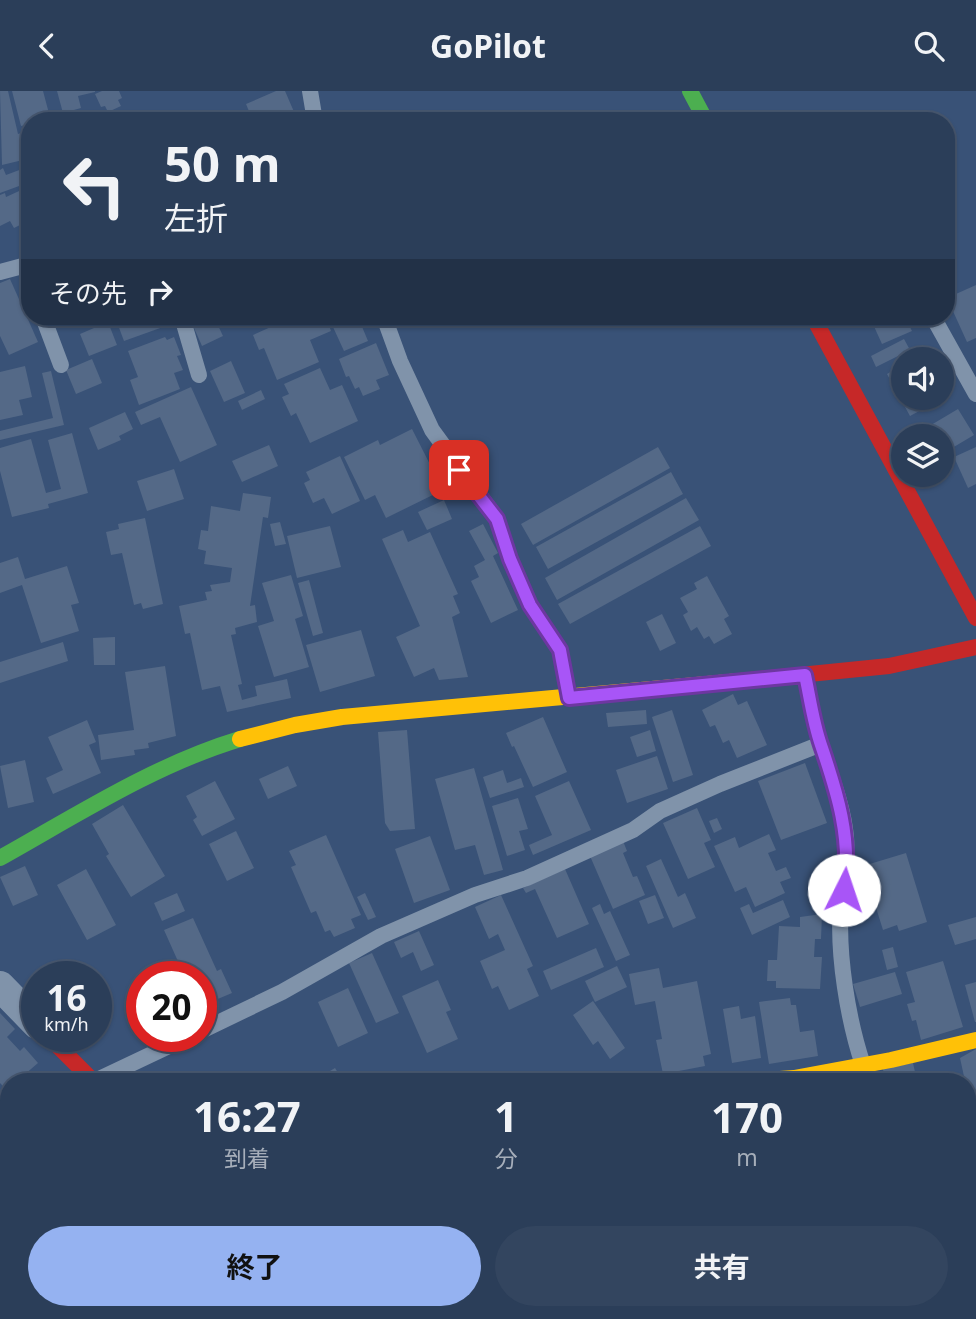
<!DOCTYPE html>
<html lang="ja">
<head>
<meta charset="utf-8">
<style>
	:root { --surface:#2b3e59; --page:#33455f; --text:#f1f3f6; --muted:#a6aeba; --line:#47576f; --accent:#95b2f1 }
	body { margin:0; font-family:"Noto Sans","Noto Sans JP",sans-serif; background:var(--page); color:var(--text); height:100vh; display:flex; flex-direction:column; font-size:26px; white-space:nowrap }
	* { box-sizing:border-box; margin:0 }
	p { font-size:23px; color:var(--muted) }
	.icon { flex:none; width:38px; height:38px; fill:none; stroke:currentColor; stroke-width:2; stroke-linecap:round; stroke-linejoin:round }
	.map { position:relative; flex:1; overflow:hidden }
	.details { position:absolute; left:0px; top:982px; width:976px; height:247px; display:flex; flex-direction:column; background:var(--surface); border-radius:28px 28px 0 0; box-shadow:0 2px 5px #0004,0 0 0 2px var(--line) }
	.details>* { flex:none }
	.top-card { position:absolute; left:21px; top:21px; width:934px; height:214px; border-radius:28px; box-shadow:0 2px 5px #0004,0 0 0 2px var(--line); background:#2b3e59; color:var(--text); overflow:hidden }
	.controls { position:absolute; left:891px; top:256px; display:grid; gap:14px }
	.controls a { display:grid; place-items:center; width:63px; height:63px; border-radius:50%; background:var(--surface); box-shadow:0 2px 5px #0004,0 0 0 2px var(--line); font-size:35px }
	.speed { position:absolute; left:21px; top:870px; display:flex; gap:14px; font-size:35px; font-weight:700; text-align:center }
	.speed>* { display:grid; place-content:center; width:91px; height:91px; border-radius:50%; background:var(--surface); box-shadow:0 2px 5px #0004,0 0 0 2px var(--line); line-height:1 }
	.speed small { font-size:18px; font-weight:400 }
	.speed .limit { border:10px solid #d22; background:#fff; color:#111 }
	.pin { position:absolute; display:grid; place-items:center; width:60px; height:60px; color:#fff; margin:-30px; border-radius:14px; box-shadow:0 4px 10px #0006 }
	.me { position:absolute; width:77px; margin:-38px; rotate:4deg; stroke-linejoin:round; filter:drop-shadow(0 0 5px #0008) }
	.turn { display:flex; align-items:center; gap:24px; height:147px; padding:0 28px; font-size:32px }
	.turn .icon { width:91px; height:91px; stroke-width:2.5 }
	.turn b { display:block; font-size:49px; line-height:60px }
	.then { display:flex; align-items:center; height:66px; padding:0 28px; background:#0003; gap:14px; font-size:26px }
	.eta { display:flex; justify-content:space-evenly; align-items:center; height:119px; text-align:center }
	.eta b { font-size:42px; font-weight:700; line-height:49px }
	.primary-button { display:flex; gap:14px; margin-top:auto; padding:14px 28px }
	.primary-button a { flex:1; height:80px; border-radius:42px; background:var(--accent); color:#111; font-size:28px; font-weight:700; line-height:80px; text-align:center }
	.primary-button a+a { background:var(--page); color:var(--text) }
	header { display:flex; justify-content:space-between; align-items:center; height:91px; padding:0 28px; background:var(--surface); font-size:32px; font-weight:700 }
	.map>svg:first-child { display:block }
</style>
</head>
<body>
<header><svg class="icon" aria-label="back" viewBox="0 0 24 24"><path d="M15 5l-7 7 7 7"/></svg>GoPilot<svg class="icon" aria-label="search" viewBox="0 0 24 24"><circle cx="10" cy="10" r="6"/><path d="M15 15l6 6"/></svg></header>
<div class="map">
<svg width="976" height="1228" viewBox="0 0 976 1228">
	<rect width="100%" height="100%" fill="#395277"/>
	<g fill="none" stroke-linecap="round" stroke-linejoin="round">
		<g stroke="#3c5d8f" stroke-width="49">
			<polyline points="0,1189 9,1197"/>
			<polyline points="32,1220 43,1228"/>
		</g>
	</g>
	<g fill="#546987">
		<polygon points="0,0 8,0 18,43 24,41 30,63 26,64 27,68 2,74"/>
		<polygon points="12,0 43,0 51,30 30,30 30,33 21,35"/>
		<polygon points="57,0 95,0 95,1 78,5 81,17 63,22"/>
		<polygon points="102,0 119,0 122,7 118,9 121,15 108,21 105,15 101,16 95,3"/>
		<polygon points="276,0 285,0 298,30 253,30 246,13"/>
		<polygon points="30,75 30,91 0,102 0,79 3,77 6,84"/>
		<polygon points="30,95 30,145 24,132 14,137 10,130 0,135 0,104 5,102 6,106"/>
		<polygon points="10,188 38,251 9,264 0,245 0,192"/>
		<polygon points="976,194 976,247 967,251 947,207"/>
		<polygon points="115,226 159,226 163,236 124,250"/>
		<polygon points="244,226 277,226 249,237"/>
		<polygon points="293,226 358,226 368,250 344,260 333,236 330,237 331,240 310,249 319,271 277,289 264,257 259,259 253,244"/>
		<polygon points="858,226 905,226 912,240 882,253 872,231 862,235"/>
		<polygon points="215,228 223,245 202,255 194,237"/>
		<polygon points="108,231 117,254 89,265 80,243"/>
		<polygon points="165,246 167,249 174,246 181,264 177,265 183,279 174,282 180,298 139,314 130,289 138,286 128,260"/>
		<polygon points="904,248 910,259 876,276 871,265"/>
		<polygon points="376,252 389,284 376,289 380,298 363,305 359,296 355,298 349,285 346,286 339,268"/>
		<polygon points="92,268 102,292 76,303 66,279"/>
		<polygon points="231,270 245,302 224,311 210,280"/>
		<polygon points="903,274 903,306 942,306 942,291 949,304 910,325 887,283"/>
		<polygon points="25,275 32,306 19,309 23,324 0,329 0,281"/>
		<polygon points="320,277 330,299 342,294 358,330 310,352 296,322 291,325 282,306 289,303 284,293"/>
		<polygon points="51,280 64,334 0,349 0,340 53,327 42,282"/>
		<polygon points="191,296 217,354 180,371 160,326 141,334 135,321"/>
		<polygon points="261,299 265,308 242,319 238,310"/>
		<polygon points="958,318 974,344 942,363 942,345 930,345 926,337"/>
		<polygon points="125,321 133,338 119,345 121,349 98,359 89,337"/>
		<polygon points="412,338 443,399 386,427 375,404 365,409 344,366 378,349 380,354"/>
		<polygon points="72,342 88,402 48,413 49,417 12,426 0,380 0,357 31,348 46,402 61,398 48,349"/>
		<polygon points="269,354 278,375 242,391 232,370"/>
		<polygon points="658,356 670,377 533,454 521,433"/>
		<polygon points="976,356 976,393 968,397 954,366"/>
		<polygon points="340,365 360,410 332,423 324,407 313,412 304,392 310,389 306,381"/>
		<polygon points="174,378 184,408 147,420 137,390"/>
		<polygon points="671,381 683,403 548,478 536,456"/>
		<polygon points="243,402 271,406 268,427 263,426 250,515 255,514 257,531 235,537 236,543 231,544 242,593 238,594 242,609 257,605 255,595 287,588 291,607 227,621 220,595 202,599 190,542 185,543 179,515 207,509 205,501 212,500 210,494 230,491 232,477 204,473 206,460 198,458 201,439 208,440 211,415 240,420"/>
		<polygon points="686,407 699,429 557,509 545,487"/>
		<polygon points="444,409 452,428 427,439 418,421"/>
		<polygon points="145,427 163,513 143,518 141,512 134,514 122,462 111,464 106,441 119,438 118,433"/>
		<polygon points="280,431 286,453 275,455 270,433"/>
		<polygon points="483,433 498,462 493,465 518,519 491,532 471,490 479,486 474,475 485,469 469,440"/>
		<polygon points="330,435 341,476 297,487 287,445"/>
		<polygon points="700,435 711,455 570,533 558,513"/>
		<polygon points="403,439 408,451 430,441 458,503 453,505 460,522 452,526 468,586 439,589 434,577 414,586 396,546 420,535 382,448"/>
		<polygon points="18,466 25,488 67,475 79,512 71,514 79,540 41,552 22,494 0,502 0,472"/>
		<polygon points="291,484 303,525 295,528 309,576 274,586 258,535 274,530 262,492"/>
		<polygon points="707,485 729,525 724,528 732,543 714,553 709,545 704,548 697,536 691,540 683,524 688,521 680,507 697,498 694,492"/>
		<polygon points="309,489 323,542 313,545 298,492"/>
		<polygon points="662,523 676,552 660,560 646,531"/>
		<polygon points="361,539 375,585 320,601 306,554"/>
		<polygon points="115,546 115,574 94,574 93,547"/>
		<polygon points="63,551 68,570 0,592 0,571"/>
		<polygon points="165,575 176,645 148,652 149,657 134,659 135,664 101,669 98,644 134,639 125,581"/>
		<polygon points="733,603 738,614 747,610 767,654 737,667 729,649 723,652 715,634 710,636 702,619"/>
		<polygon points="646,619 647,633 608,636 606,622"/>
		<polygon points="672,619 693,684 673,691 652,626"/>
		<polygon points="543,626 567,681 533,696 514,655 512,656 506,642"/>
		<polygon points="87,629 96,651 89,654 101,682 53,703 46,687 63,679 48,646"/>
		<polygon points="407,639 415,738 390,740 385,732 378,641"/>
		<polygon points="650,639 656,660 637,666 630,646"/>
		<polygon points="657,665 668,698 627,712 616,679"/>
		<polygon points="25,669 34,711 8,717 0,675"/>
		<polygon points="805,672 827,732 781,749 758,690"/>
		<polygon points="288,675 297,695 268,708 259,688"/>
		<polygon points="474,677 503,779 484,784 475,754 455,759 435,688"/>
		<polygon points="503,679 507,692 521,687 524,696 490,707 483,686"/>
		<polygon points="215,690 235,728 202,745 193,729 197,726 186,705"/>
		<polygon points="569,690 591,739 533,764 529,754 552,744 535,705"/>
		<polygon points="518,707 528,738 519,740 525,759 507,765 492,715"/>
		<polygon points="123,714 165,785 131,806 106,765 109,763 92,733"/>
		<polygon points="697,717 711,749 704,752 715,776 688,788 663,732"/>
		<polygon points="717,727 722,738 714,742 709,730"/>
		<polygon points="236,740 254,777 227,790 209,753"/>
		<polygon points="769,743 776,759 768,762 776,780 786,776 791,787 780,791 785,802 755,816 746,796 735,801 714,755 735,746 739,757"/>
		<polygon points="326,744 361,824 351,828 355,837 334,846 330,839 325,841 316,820 311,822 291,776 296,774 289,760"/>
		<polygon points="430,745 450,799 414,812 395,758"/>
		<polygon points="623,750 627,760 623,762 633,786 637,785 645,804 613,818 590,765"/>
		<polygon points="906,762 927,831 899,840 897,834 883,839 863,775"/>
		<polygon points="661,768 678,806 685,802 696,827 673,837 646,775"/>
		<polygon points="25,775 38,804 13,815 0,786"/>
		<polygon points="86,778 116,834 87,849 57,794"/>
		<polygon points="565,778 589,833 557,847 535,798 526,802 523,797"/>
		<polygon points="177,802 185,820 162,830 154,812"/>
		<polygon points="365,802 376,826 368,829 357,806"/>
		<polygon points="501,804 533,875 527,878 539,905 509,919 498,895 492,898 480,870 505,859 498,843 489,848 475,816"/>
		<polygon points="655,804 664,827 648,833 639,810"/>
		<polygon points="783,809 790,826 752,844 740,817 749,813 753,822"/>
		<polygon points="600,813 604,823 610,820 630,864 616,870 592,817"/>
		<polygon points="822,823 821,848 815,848 814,866 822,866 820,898 776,897 776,890 767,890 768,869 777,869 779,835 800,836 800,826"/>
		<polygon points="976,826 976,848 955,854 948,834"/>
		<polygon points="193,827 217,880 221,878 232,902 213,910 202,886 185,886 164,839"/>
		<polygon points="419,840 434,874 421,880 413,861 401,867 394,851"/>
		<polygon points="893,856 898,876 887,879 882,859"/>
		<polygon points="596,857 604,876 551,899 543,880"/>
		<polygon points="372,862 399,922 376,932 349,872"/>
		<polygon points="943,870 963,936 921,949 916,929 912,930 907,913 915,911 906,881"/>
		<polygon points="617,875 627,896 595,911 585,890"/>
		<polygon points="659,877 663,897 697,890 711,963 703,965 705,975 663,983 656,949 662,948 655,910 635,914 629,883"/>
		<polygon points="895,881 902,903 860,916 853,893"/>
		<polygon points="438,889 451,919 446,921 458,948 427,962 402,905"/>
		<polygon points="976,891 976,931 975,931 965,894"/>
		<polygon points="348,897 368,942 338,956 318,911"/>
		<polygon points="790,907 791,914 796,914 800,941 814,939 818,965 769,973 759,911"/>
		<polygon points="593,910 625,957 610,968 598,950 593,954 573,924"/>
		<polygon points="739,915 741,928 755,925 761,967 732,972 723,918"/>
		<polygon points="0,922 15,938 7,946 20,960 24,956 38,972 17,990 9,990 9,1001 0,992"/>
		<polygon points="976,958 976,1020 971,1021 968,990 965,990 960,967"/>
		<polygon points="913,972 917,990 885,990 883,978"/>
		<polygon points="335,977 343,990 323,990 320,986"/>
		<polygon points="976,1204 976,1228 969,1207"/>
		<polygon points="496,1220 517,1220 511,1228"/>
		<polygon points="522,1220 554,1220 548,1228 533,1228"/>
		<polygon points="588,1220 637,1220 645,1223 643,1228 585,1228"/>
		<polygon points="807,1220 828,1220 828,1221 808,1224"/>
		<rect x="870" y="1220" width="37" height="8"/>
	</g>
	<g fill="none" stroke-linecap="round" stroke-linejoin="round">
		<g stroke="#8093aa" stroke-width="16">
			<polyline points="310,0 315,30"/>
			<polyline points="0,181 30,173"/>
			<polyline points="43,226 61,274"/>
			<polyline points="182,226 199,284"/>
			<polyline points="384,226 400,270 432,339 497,428 510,468 530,514 560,559 569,607"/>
			<polyline points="933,226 976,303"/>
			<path d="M805,584C810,606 813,630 820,652C830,683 843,713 846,746C848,770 843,791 841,815C837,863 848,929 863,974"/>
			<polyline points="201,940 282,901 381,845 475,804 527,787 633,739 660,720 720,693 821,653"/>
			<polyline points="95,990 190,945"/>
			<polyline points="485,1228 491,1220"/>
		</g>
		<g stroke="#8093aa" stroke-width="30">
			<polyline points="0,895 37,933"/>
			<polyline points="415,1220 438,1228"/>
			<polyline points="731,1228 735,1220"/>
		</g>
		<g stroke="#4caf50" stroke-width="16">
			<polyline points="690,0 706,30"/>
			<path d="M0,767C77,724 154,674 240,648"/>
		</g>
		<g stroke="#ffc107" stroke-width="16">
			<polyline points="240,648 295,634 342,626 740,590"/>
			<polyline points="752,990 794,987 891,969 976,949"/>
		</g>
		<g stroke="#c62828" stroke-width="16">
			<polyline points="813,226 976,527"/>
			<polyline points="740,590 889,575 976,556"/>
			<polyline points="48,945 93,990"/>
		</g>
	</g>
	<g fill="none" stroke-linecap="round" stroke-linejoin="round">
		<g stroke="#6d37a1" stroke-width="18">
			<path id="route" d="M459,379L497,428L510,468L530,514L560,559L569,607L805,584C810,607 813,631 821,654C837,701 852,748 844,799"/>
		</g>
		<use href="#route" stroke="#a855f7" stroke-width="12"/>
	</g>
</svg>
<div class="controls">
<a><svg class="icon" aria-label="sound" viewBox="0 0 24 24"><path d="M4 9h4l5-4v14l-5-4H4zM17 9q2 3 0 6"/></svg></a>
<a><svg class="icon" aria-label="layers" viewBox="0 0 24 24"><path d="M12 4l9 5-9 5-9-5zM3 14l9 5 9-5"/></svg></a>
</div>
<div class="speed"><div>16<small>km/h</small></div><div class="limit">20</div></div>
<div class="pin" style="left:459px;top:379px;background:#d93025"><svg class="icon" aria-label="arrive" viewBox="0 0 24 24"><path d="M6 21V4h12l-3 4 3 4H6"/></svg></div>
<svg class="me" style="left:844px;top:799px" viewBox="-20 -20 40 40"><circle r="19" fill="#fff"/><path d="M0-13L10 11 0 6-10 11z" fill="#a855f7"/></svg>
<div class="top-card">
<div class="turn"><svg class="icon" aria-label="left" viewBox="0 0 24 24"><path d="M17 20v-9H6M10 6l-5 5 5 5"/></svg><div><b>50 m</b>左折</div></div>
<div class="then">その先<svg class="icon" aria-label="right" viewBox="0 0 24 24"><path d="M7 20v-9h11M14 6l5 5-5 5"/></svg></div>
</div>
<section class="details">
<div class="eta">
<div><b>16:27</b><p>到着</p></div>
<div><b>1</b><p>分</p></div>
<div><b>170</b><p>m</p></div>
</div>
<div class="primary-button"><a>終了</a><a>共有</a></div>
</section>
</div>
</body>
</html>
